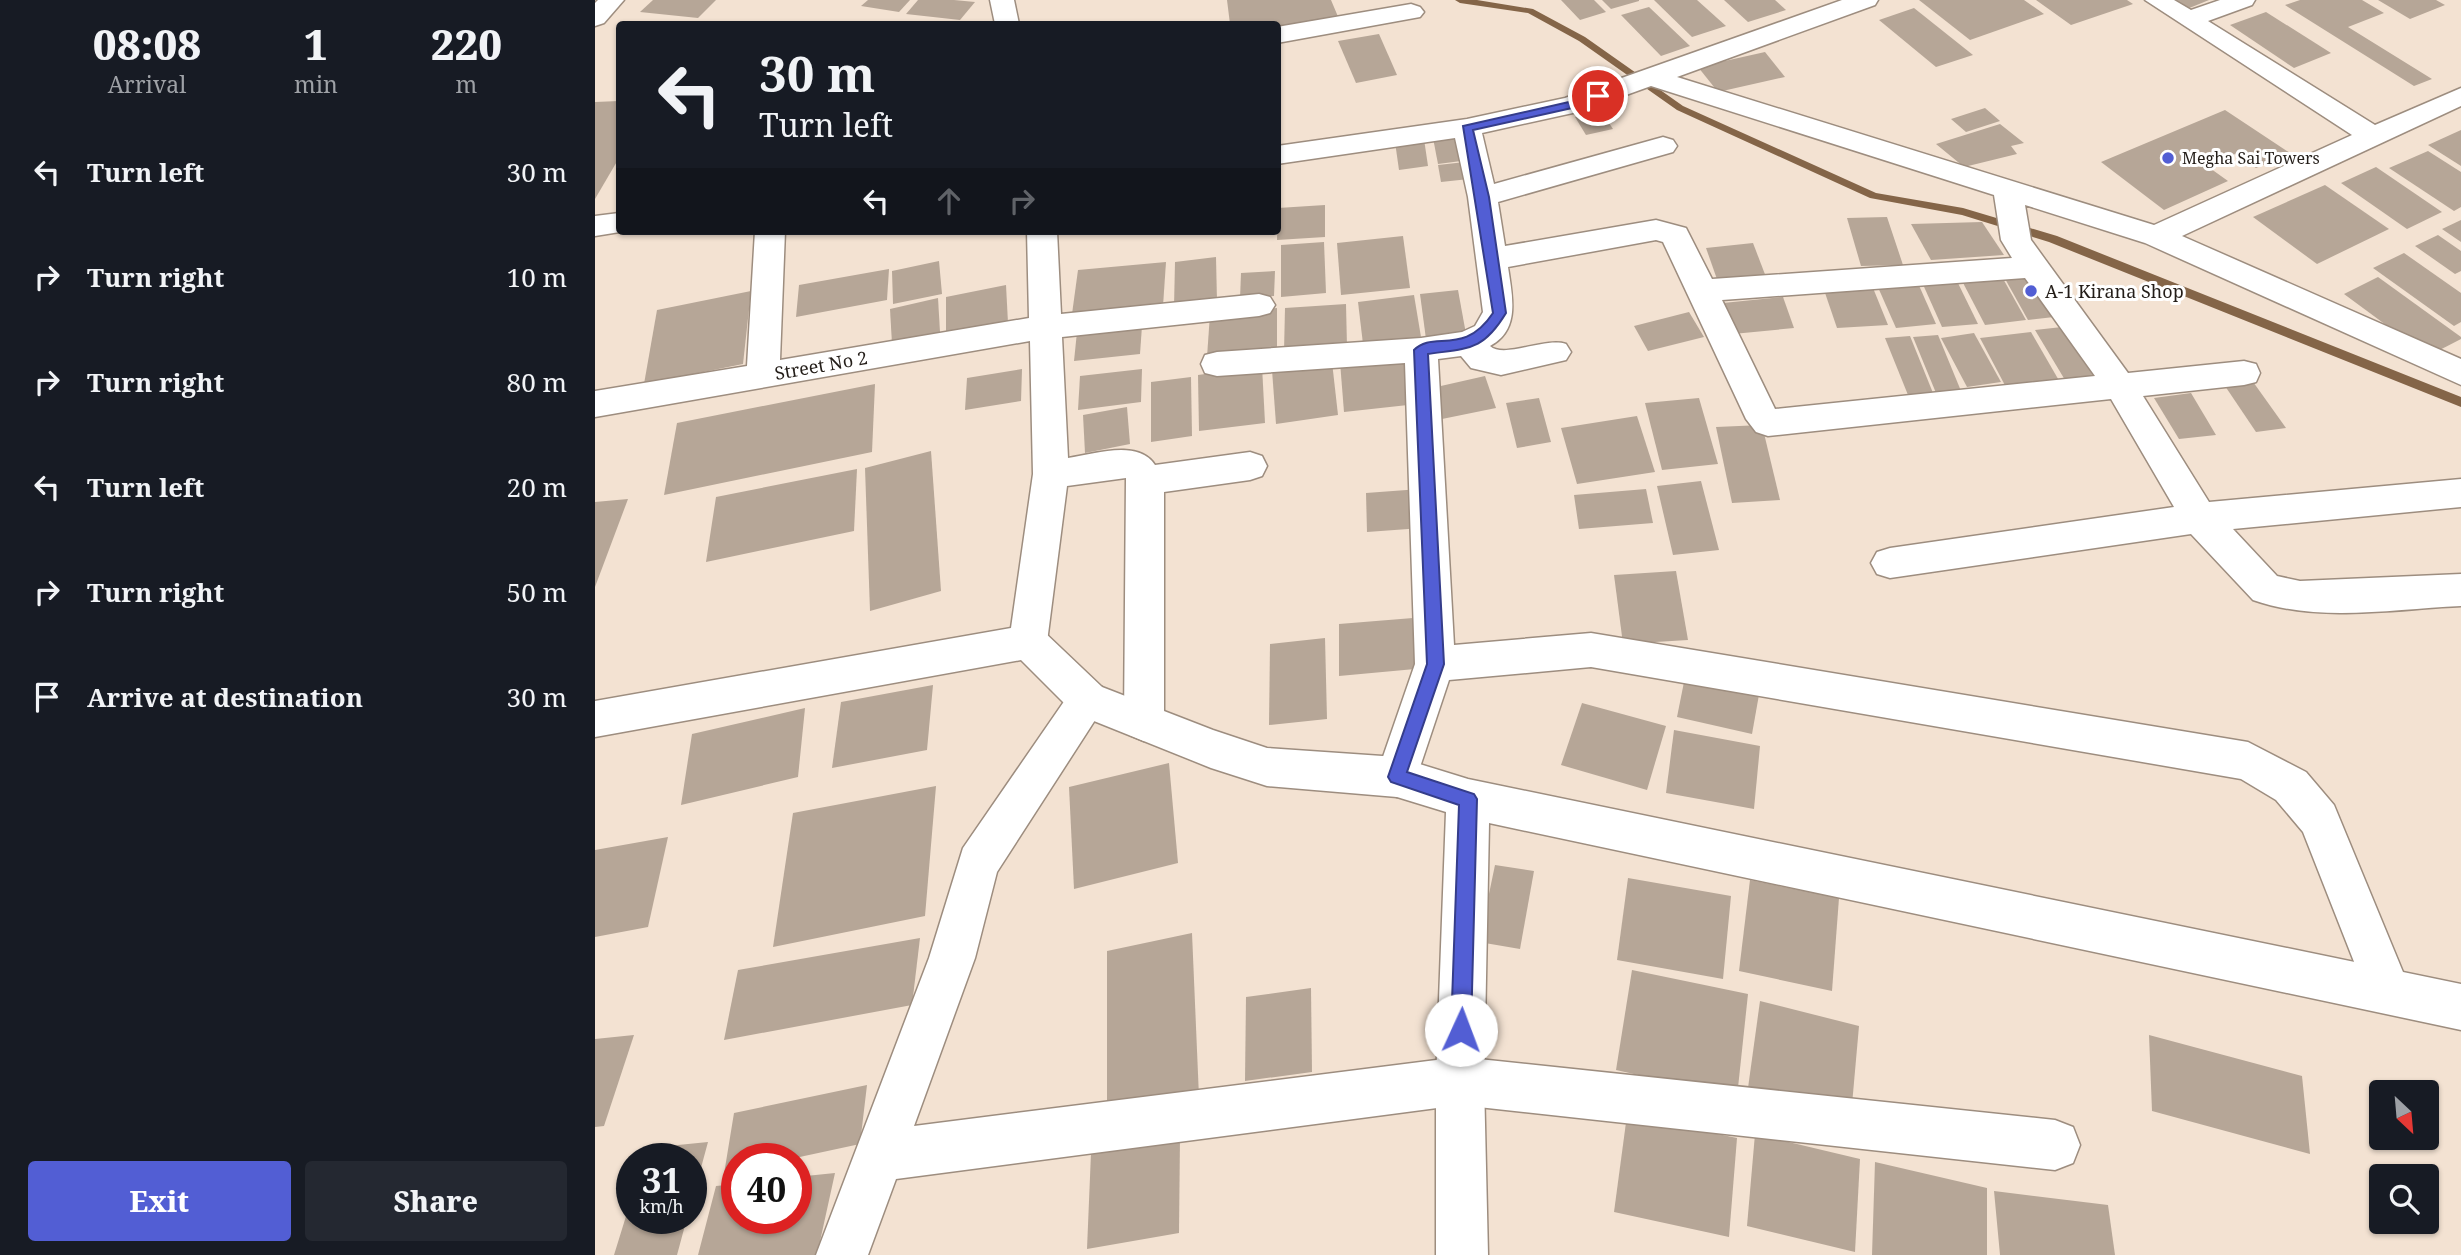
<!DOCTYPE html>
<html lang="en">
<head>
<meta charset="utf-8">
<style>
	:root { --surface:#171b24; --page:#242831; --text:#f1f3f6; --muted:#9ea1a6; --accent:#525ed4 }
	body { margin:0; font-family:"Noto Serif",serif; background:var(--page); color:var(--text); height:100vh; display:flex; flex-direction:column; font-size:26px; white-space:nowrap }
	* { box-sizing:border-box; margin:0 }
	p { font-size:23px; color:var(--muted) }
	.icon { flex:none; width:38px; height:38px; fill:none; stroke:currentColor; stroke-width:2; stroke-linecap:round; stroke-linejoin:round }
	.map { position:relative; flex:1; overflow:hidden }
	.drawer { display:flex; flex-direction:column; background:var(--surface); width:595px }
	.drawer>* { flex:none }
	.hud { position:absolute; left:21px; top:21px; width:665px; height:214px; border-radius:7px; box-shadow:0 2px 5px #0004; background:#171b24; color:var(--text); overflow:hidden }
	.needle { width:46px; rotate:154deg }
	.tools { position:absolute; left:1774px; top:1080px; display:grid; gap:14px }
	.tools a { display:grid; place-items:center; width:70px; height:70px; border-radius:7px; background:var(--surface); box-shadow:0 2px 5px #0004; font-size:35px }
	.speed { position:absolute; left:21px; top:1143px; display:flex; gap:14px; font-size:35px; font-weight:700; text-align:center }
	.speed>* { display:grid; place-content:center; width:91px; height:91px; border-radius:50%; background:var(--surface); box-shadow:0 2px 5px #0004; line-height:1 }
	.speed small { font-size:18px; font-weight:400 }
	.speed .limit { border:10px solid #d22; background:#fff; color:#111 }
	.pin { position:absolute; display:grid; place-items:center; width:60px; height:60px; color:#fff; margin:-30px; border:4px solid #fff; border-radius:50%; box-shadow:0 2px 7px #0007 }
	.me { position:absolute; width:77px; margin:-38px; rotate:2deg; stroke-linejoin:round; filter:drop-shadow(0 0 5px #0008) }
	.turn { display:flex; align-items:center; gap:24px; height:147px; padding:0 28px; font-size:32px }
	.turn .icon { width:91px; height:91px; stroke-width:2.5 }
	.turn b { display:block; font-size:49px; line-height:60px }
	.lanes { display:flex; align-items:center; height:66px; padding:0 28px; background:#0003; justify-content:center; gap:35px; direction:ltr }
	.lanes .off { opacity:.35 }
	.eta { display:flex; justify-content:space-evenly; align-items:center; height:119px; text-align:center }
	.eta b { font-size:42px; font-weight:800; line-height:49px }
	.primary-button { display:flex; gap:14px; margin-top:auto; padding:14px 28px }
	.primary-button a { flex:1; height:80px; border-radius:7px; background:var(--accent); color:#fff; font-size:28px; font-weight:800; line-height:80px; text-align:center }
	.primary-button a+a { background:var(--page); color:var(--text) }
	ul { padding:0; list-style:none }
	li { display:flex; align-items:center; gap:21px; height:105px; padding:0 28px }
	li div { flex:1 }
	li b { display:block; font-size:26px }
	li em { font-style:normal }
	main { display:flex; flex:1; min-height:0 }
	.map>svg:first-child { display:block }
</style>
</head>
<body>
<main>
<section class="drawer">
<div class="eta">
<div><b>08:08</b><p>Arrival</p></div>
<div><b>1</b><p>min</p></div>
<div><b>220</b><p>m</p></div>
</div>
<ul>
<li><svg class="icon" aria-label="left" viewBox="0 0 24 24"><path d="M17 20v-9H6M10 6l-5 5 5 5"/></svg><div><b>Turn left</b></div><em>30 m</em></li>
<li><svg class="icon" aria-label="right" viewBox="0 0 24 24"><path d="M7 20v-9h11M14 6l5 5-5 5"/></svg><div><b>Turn right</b></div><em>10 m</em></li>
<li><svg class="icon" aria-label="right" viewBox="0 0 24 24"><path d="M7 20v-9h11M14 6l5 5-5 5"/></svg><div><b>Turn right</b></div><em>80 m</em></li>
<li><svg class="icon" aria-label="left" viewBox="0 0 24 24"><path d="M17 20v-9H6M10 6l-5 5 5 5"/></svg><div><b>Turn left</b></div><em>20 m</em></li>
<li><svg class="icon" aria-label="right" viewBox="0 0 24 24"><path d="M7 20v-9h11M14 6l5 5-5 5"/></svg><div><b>Turn right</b></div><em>50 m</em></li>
<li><svg class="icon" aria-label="arrive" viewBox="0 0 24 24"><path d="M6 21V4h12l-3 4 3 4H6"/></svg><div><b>Arrive at destination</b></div><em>30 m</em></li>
</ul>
<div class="primary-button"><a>Exit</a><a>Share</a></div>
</section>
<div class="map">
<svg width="1866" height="1255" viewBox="0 0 1866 1255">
	<rect width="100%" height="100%" fill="#f3e2d2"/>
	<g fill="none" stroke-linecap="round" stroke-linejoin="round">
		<polygon fill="#846548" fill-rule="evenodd" points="860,0 882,0 938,9 990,37 1088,106 1281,193 1368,208 1462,236 1866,397 1866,407 1454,242 1367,215 1275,198 1082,110 984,41 933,13 865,3"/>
	</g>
	<g fill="#b6a697">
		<polygon points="58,0 121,0 103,18 45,12"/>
		<polygon points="273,0 315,0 304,12 266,6"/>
		<polygon points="323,0 359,0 380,2 365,20 311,14"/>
		<polygon points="632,0 736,0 744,19 682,27 682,24 635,24"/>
		<polygon points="966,0 999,0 1011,12 985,20"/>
		<polygon points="1007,0 1044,0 1044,1 1016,9"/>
		<polygon points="1059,0 1102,0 1131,26 1097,37"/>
		<polygon points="1129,0 1180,0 1191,10 1153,22"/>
		<polygon points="1324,0 1429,0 1449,14 1375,40"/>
		<polygon points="1441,0 1532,0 1538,4 1476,25"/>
		<polygon points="1577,0 1614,0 1592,9"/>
		<polygon points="1705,0 1767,0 1789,13 1753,27 1837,79 1819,86 1690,5"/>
		<polygon points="1783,0 1841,0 1850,5 1815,19"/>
		<polygon points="1054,7 1095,46 1066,56 1026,15"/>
		<polygon points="1319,8 1378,55 1341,67 1284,20"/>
		<polygon points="1671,12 1736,53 1699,68 1635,25"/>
		<polygon points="784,34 802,75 761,83 743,41"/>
		<polygon points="1170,52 1190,77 1123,92 1103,67"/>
		<polygon points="24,101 24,158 0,199 0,102"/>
		<polygon points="1390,108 1405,121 1371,132 1356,119"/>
		<polygon points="1630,110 1695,153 1661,168 1640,154 1612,166 1633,181 1569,210 1506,162"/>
		<polygon points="1006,111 1018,129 991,135 980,117"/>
		<polygon points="1405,124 1429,143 1416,146 1422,154 1369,167 1341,144"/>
		<polygon points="1866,130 1866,166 1833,145"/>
		<polygon points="868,135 874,160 843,164 838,138"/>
		<polygon points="829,139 833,166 804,170 800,142"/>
		<polygon points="1833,151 1866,172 1866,207 1859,211 1794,168"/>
		<polygon points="870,162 874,179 846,182 843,165"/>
		<polygon points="1781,167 1847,212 1812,229 1746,183"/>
		<polygon points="1730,185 1794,229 1722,264 1658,217"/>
		<polygon points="730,205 730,237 682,240 683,208"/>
		<polygon points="1292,217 1308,265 1266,266 1252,218"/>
		<polygon points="1866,220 1866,242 1847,229"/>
		<polygon points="1387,222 1409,255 1336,260 1316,224"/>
		<polygon points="1843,235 1866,251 1866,271 1860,274 1820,246"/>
		<polygon points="808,236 815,288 746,295 742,243"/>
		<polygon points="729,242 731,293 686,297 686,245"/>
		<polygon points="1158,243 1171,277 1123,282 1111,248"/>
		<polygon points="1809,253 1866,293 1866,322 1859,326 1778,268"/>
		<polygon points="621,257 622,302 579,307 580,262"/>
		<polygon points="344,261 347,294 298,304 297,271"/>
		<polygon points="571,262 568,306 477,314 483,270"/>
		<polygon points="294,269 292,300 201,317 204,285"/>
		<polygon points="680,271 679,296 645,299 646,273"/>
		<polygon points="1434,274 1459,317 1433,320 1409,277"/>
		<polygon points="1406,275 1431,320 1390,325 1366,279"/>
		<polygon points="1360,277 1383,324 1347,327 1326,280"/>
		<polygon points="1783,277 1866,337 1866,339 1833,356 1749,294"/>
		<polygon points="1322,281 1341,324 1301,328 1282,285"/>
		<polygon points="1276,283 1293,325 1242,328 1228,287"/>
		<polygon points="411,285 413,323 351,335 351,297"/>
		<polygon points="863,290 871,334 831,339 825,294"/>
		<polygon points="156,291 148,364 49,384 62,310"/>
		<polygon points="819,295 826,337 768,344 763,302"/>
		<polygon points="1188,297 1199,328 1138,334 1128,303"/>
		<polygon points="343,298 345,332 297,344 295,309"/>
		<polygon points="751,304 752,347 689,352 690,308"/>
		<polygon points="682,308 682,352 612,357 615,314"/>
		<polygon points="1094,312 1109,337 1053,351 1039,326"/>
		<polygon points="547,326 545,354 479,361 482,332"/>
		<polygon points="1476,326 1506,375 1470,380 1440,330"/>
		<polygon points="1436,332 1466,384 1413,391 1385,338"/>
		<polygon points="1379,333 1406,382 1372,387 1346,338"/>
		<polygon points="1343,335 1366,391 1341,393 1318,337"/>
		<polygon points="1315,336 1338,393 1313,395 1290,338"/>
		<polygon points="816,354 822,404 749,412 745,362"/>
		<polygon points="737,362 743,415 681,424 677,370"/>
		<polygon points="667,366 670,423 604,431 603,375"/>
		<polygon points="427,369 426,401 370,410 372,378"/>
		<polygon points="547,369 546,402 483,410 485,376"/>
		<polygon points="890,376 901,408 847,419 837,388"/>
		<polygon points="596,377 597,436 556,442 556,382"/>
		<polygon points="1656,379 1691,428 1661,432 1628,383"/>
		<polygon points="280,384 277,452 69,495 82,423"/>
		<polygon points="1596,393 1621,435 1584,439 1559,398"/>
		<polygon points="944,398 956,442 922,448 911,403"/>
		<polygon points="1104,398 1123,464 1067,470 1050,403"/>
		<polygon points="532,407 535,444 490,453 488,415"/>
		<polygon points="1042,416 1060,472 982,484 966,428"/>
		<polygon points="1167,425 1185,500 1137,503 1121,427"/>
		<polygon points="336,451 346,591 275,611 270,468"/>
		<polygon points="262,469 259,531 111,562 121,497"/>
		<polygon points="1106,481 1124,550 1078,555 1062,486"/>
		<polygon points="825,489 827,528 772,532 771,493"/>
		<polygon points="1051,489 1058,523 984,529 979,495"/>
		<polygon points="33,499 0,587 0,502"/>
		<polygon points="1081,571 1093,640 1028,644 1019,575"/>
		<polygon points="818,618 820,669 744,676 744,624"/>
		<polygon points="730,638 732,719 674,725 675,644"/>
		<polygon points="1091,672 1165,689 1157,734 1082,717"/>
		<polygon points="338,685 332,750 237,768 246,702"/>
		<polygon points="987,703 1071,726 1052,790 966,765"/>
		<polygon points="210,708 203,777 86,805 97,734"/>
		<polygon points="1079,730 1165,746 1159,809 1071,793"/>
		<polygon points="574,763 583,863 479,889 474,787"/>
		<polygon points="341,786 330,916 178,947 198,813"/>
		<polygon points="73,837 53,927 0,937 0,850"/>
		<polygon points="900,865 939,871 925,949 884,942"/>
		<polygon points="1033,878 1136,896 1128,979 1022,960"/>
		<polygon points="1155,880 1244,898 1237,991 1144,971"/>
		<polygon points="597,933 604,1097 512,1117 512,951"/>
		<polygon points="325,938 317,1005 129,1040 143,970"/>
		<polygon points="1037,970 1153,994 1142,1097 1021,1070"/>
		<polygon points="716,988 717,1072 650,1081 651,997"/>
		<polygon points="1165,1001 1264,1026 1256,1116 1153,1088"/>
		<polygon points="39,1035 9,1126 0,1127 0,1039"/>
		<polygon points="1554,1035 1707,1076 1715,1154 1557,1111"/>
		<polygon points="272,1085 265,1144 200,1158 142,1158 142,1171 129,1174 139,1113"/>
		<polygon points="1032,1115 1142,1138 1134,1237 1019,1212"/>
		<polygon points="1160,1134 1265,1159 1260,1252 1152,1226"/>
		<polygon points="585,1136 584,1233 492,1249 496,1153"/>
		<polygon points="113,1142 97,1201 96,1158 49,1158 53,1148"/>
		<polygon points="1280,1162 1392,1188 1392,1255 1277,1255"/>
		<polygon points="240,1173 222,1255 103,1255 121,1186 142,1184 142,1218 201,1218 201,1177"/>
		<polygon points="1399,1191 1513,1205 1520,1255 1405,1255"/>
		<polygon points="36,1200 37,1218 92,1218 82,1255 19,1255"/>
	</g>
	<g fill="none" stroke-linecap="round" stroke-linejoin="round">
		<g stroke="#9d8d7f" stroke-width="3">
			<g id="street">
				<polygon points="3,0 29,0 9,23 0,26 0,3"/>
				<polygon points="395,0 419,0 424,24 400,24"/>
				<path d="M1247,0H1283L1280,5L1082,77L1559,225L1757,135L1550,0H1579L1596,10L1625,0H1660L1657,5L1613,21L1780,125L1866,88V106L1587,236L1866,359V385L1550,243L1430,205L1436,240L1533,373L1649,361L1661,364L1665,373L1661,382L1649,385L1548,396L1614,502L1866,479V507L1638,529L1682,576L1705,581L1866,574V606C1798,609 1723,623 1658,600L1596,534L1295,578L1282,574L1276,563L1282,552L1295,548L1579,507L1516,399L1173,436L1161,432L1151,419L1068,242L1061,240L913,267C917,295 926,330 895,346C909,359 950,337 971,344L976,352L971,360L906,375L876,368L866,356L843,359L859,645L996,633L1653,742L1711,772L1739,805L1815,989L1808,1005L1792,1012L1776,1005L1708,832L1681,800L1646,779L996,667L854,680L817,791L802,797L787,791L781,777L820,664L810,363L622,376L610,373L606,364L610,355L622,352L826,338L867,332L880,326L888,312L873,197L860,138L682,164V146L872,119L970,98ZM1056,86L1399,195L1406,240L1417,258L1117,279L1091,228L1061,220L910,246L903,202L1078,152L1082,146L1078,140L1068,137L899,184L887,133L987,111ZM1430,278L1500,376L1180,409L1127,300Z"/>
				<polygon points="816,4 825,7 829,12 825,17 682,43 682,27"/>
				<polygon points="24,213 24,231 31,231 0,236 0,216"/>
				<path d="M160,231H190L185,360L434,318L432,231H462L466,314L664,294L675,297L680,305L675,313L664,316L467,337L473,458C500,454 543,439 560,465L655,452L667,456L672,466L667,476L655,480L569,492V722L563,735L549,741L535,735L529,722L531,478L472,486L452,642L447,654L433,659L419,654L414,642L438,474L435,341L0,417V391L152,366Z"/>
				<polygon points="493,682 507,687 513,700 402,872 380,958 319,1126 865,1057 1460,1120 1478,1127 1485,1145 1478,1163 1460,1170 865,1105 301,1179 273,1255 221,1255 334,958 368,848 479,687"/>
			</g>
		</g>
		<g stroke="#9d8d7f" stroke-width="3">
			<polygon id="secondary" points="433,625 447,630 507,687 618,730 672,748 802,757 873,779 1866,984 1866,1030 894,823 889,1081 893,1255 841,1255 841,1081 851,812 802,797 672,786 616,768 479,713 426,660 0,737 0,701"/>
		</g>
		<use href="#street" fill="#fff" fill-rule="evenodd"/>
		<use href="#secondary" fill="#fff" fill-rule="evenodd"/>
	</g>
	<path fill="#525ed4" stroke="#353d8a" stroke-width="2" d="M1003,92L1007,93V98L977,108L878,130L894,197L911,313C888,351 874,348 833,354L849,664L812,772L879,794L882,799L876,1030L873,1037L866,1039L859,1037L856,1030L864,805L796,782L793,777L832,664L819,350C838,330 869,357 898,313L868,126L974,102Z"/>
	<g fill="#525ed4" stroke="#fff" stroke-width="2.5">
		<circle cx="1573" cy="158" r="7"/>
		<circle cx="1436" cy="291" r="7"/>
	</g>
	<g text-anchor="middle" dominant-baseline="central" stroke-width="6" stroke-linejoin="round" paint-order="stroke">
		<g font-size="16" fill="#231d18" stroke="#fff" text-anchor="start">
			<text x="1587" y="158">Megha Sai Towers</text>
		</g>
		<g font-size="18" fill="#231d18" stroke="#fff" text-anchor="start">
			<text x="1450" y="291">A-1 Kirana Shop</text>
		</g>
		<g font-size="18" fill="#231d18" stroke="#fff">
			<text transform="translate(226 365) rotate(-10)">Street No 2</text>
		</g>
	</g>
</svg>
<div class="tools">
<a><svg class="needle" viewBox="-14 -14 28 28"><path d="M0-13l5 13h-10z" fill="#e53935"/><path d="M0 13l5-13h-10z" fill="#9ea1a6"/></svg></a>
<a><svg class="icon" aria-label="search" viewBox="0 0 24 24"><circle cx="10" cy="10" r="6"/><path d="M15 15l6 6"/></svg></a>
</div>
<div class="speed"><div>31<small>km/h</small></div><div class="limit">40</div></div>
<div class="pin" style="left:1003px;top:96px;background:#d93025"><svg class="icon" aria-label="arrive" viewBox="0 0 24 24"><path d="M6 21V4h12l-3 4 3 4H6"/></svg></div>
<svg class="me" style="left:866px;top:1030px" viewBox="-20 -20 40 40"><circle r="19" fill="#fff"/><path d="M0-13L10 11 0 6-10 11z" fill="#525ed4"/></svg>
<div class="hud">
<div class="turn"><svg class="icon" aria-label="left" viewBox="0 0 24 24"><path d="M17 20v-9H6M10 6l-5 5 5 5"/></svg><div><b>30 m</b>Turn left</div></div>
<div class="lanes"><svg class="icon" aria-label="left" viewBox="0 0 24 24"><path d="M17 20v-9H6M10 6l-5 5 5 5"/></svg><svg class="icon off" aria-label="ahead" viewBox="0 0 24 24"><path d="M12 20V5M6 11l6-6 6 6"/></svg><svg class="icon off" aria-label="right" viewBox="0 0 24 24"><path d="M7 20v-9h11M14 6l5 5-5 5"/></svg></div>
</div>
</div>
</main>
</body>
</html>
